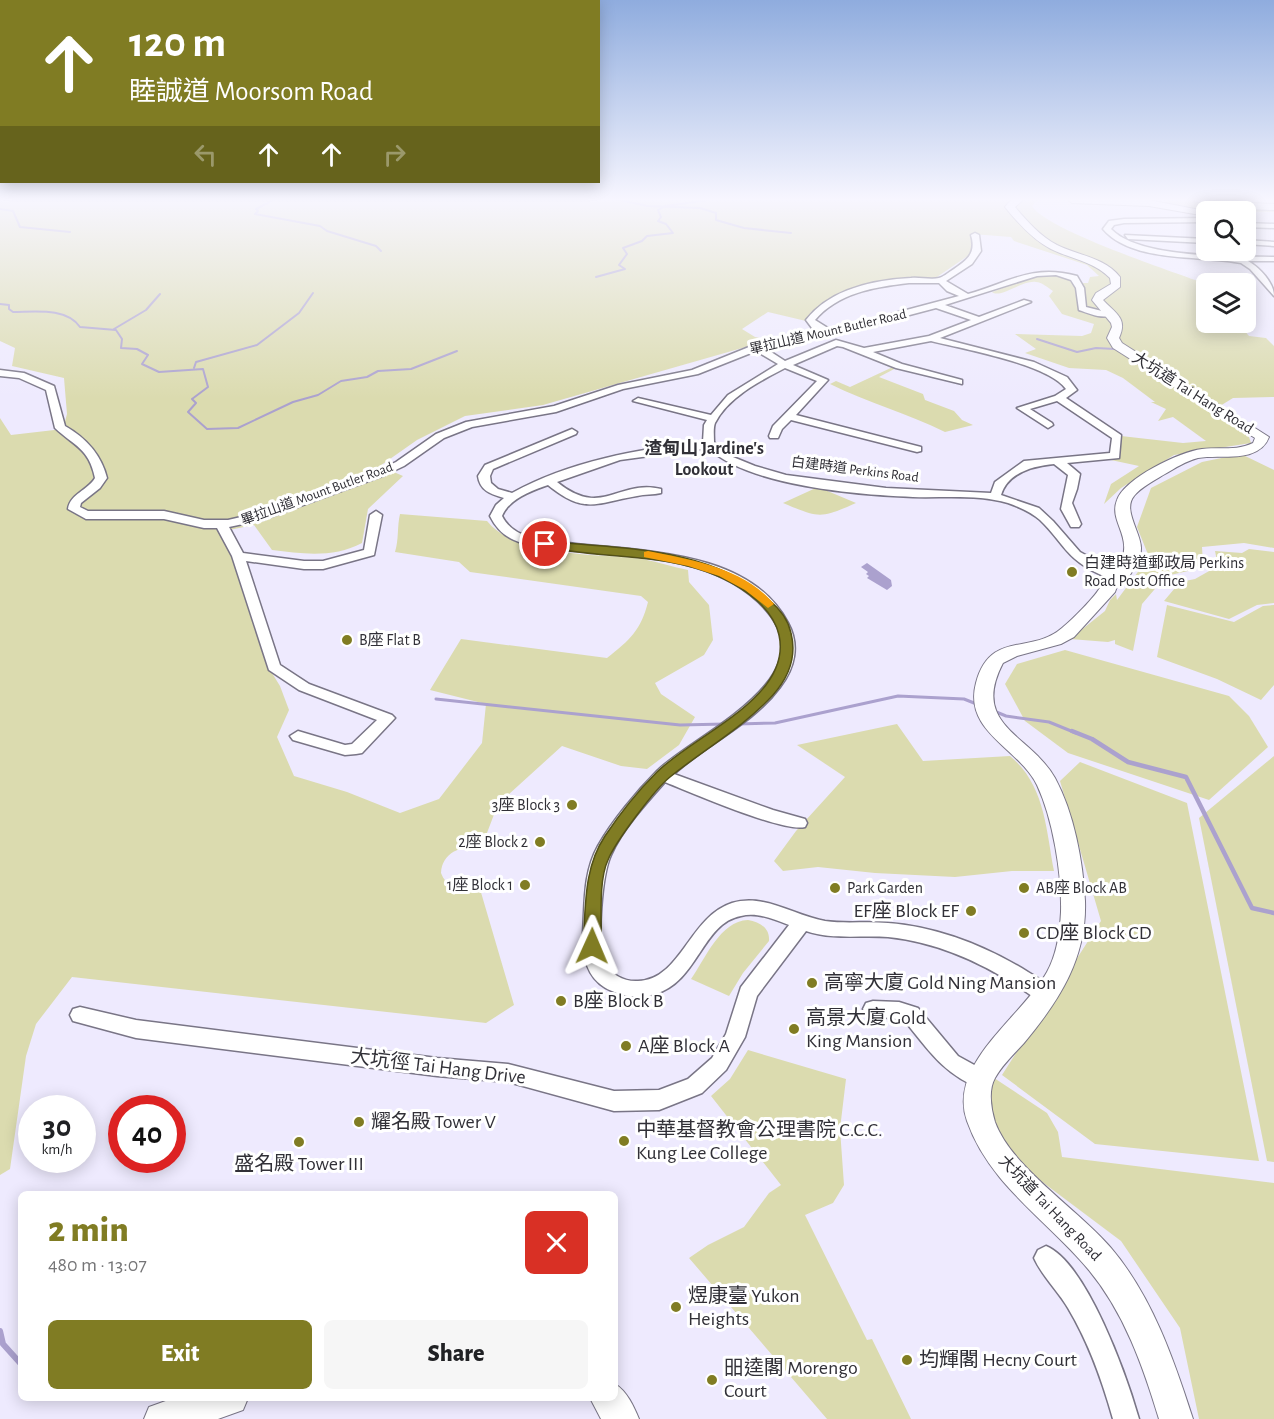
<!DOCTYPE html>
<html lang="en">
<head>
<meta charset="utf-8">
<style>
	:root { --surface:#fff; --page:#f6f6f6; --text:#202124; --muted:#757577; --accent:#807c23 }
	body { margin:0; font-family:"Alegreya Sans","Noto Sans TC",sans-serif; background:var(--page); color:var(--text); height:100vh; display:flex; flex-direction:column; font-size:22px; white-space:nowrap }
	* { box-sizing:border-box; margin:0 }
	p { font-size:20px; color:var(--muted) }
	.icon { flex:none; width:33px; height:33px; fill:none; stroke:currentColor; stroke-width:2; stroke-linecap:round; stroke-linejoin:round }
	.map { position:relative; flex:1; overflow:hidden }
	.panel { position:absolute; left:18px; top:1191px; width:600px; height:210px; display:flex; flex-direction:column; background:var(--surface); border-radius:9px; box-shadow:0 3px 15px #0003 }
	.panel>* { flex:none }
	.guide { position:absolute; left:0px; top:0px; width:600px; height:183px; box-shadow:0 3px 15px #0003; background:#807c23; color:#fff; overflow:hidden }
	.buttons { position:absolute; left:1196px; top:201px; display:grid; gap:12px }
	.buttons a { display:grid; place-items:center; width:60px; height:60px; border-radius:9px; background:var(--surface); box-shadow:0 3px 15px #0003; font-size:30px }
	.speed { position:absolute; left:18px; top:1095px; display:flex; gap:12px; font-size:30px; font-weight:700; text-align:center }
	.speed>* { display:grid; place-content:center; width:78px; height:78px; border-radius:50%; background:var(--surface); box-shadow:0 3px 15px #0003; line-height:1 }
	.speed small { font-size:15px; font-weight:400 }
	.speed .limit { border:9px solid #d22; background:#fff; color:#111 }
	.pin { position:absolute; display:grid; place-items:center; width:51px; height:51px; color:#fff; margin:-26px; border:3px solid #fff; border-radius:50%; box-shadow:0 2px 6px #0007 }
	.me { position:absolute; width:66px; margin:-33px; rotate:1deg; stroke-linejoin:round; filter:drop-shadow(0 0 4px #0008) }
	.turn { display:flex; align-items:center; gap:21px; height:126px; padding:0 30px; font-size:27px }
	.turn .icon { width:78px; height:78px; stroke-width:2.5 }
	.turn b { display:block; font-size:42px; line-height:51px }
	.lanes { display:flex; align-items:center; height:57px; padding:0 30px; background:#0003; justify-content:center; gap:30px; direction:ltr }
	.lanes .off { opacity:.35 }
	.round { display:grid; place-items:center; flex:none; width:63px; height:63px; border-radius:9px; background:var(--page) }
	.headline { display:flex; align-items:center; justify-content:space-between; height:102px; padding:0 30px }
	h1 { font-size:36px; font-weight:800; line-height:45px; color:var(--accent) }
	.primary-button { display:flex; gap:12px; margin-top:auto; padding:12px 30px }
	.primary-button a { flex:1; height:69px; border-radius:9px; background:var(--accent); color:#fff; font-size:24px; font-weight:800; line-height:69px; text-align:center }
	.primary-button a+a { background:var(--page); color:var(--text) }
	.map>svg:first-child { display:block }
</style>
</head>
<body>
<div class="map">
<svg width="1274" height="1419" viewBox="0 0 1274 1419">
	<rect width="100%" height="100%" fill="#eeeafe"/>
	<g fill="#dbdbaf">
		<path d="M0,200H1037L1032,206C1046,230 1174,272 1206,284V322L1238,323L1249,336L1266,338L1274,346V397L1233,398L1220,406L1245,425L1251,443L1174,455L1121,488L1104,504L1111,484L1139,466L1111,460L1120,457L1121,436L1183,443L1206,441L1173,417L1158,421L1166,409L1151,402H1155L1123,378L1106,370L1069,368L1025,353L1036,349L1015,334L1082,336L1091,333L1094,324L1062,314L1049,296L1053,291C1048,288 1042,282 1036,282C1022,280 1000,299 992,292C1013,285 1054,262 1072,283H1088L1090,277L1099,276L1087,265L1014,241L1011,237L972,234L975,251L934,279L901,280L838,294L811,312L806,321L768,312L742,329L755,337L770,340L543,405L465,416L417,440L380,466L403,476L368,509L362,543C334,558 303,554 272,550L254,525L224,531L245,589L267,665L280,686L289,710L277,737L294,776L347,792L400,813L439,799L482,743L486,704L430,690L461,639L607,658C630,640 641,630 648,602L641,596L470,572L459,562L395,552C399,539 397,527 400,514L487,521C517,558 597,553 642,559C658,562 673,567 688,570L689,582L709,605L713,640L704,655L655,683L661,694L695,717L679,745L647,769L621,766L562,746L498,804L482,846C464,845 442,851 441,873C447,890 465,892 480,889L514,1005L486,1023L72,977L36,1024L26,1056L10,1169L0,1175V418L11,435L63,429L67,414L64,378L12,366L15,348L0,341Z"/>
		<polygon points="1165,200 1192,200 1213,207 1230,209 1274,209 1274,212 1208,211 1164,204"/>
		<path d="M895,366L898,367L879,377L923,394L925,400L954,411L962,420L973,425L945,432C907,413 868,403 830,384L836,381L850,387Z"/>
		<polygon points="1241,454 1274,470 1274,548 1244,543 1202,547 1203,564 1188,571 1166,576 1142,604 1133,651 1115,644 1115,640 1108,642 1070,639 1105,611 1110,600 1116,594 1117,600 1149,557 1137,527 1151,488 1202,462"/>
		<path d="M818,487L856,503C820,519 819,518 783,503Z"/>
		<polygon points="1249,549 1274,552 1274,603 1257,605 1229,619 1164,601 1180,582 1195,579 1218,566 1215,551 1242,553"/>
		<polygon points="1167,605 1234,622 1263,606 1274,605 1274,685 1261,700 1217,679 1157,657"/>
		<polygon points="1065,650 1229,696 1249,716 1268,747 1209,800 1068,753 1025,721 1005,684 1017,664"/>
		<path d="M897,724L923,761L1010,756C1045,785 1046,829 1054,871H1012L955,877L875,873L818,867L783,871L774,861L796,831L845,777L797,745Z"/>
		<polygon points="1274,756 1274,1162 1267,1161 1199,818"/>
		<polygon points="1080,762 1187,803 1259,1161 1095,1144 1002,1075 1101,921 1060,781"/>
		<path d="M748,920C760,922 770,928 769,941L743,973L729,996L691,979C706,958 720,921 748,920Z"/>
		<polygon points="748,1050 846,1079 840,1129 844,1185 833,1203 805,1215 867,1340 872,1339 911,1419 827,1419 689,1258 708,1245 744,1227 769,1193 781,1185 711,1096 730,1079"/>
		<polygon points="991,1076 1047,1113 1058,1132 1062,1157 1274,1183 1274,1419 1199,1419 1180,1328 1121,1241 1037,1178 998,1136 986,1108"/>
	</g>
	<polygon fill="#aba1ce" points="867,563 891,580 892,586 887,590 867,578 869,576 866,574 868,572 861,567"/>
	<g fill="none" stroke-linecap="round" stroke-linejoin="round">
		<g stroke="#aba1ce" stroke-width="2">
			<polyline points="273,200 256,209 258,211 255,214 320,226 327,231 376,246 381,251"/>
			<polyline points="619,200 648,206 700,208 716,213 716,220 744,228 791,233"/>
			<polyline points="0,209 13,211 20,227 70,232"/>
			<polyline points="596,277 625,269 619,265 627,254 623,248 642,241 647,236 673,233 666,224 658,221 661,217 658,210 665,206 709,200"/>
			<path d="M0,304L9,305V309L13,312C34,312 66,307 80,327L116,330L122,339L121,348L137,349L148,355L142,364L159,372L203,369L208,387L192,399L196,403L188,412L207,429L238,428L293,402L318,395L341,381L367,377L378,371L411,369L457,351"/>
			<polyline points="114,329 146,310 160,294"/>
			<polyline points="1037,339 1077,352 1096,348 1115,349"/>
			<polyline points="194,368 196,362 257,345 299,313 313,293"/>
		</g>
		<g stroke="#aba1ce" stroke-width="3">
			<polyline points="436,699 680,725 725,724"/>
			<polyline points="994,711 1006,716 1049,722 1076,733"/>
			<polyline points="738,724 775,723 898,696 964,699 979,705"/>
		</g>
		<polyline stroke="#aba1ce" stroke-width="4.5" points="1072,731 1092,739 1128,762 1186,777 1252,908 1274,913"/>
		<polyline stroke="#aba1ce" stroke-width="6" points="0,1331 3,1344 21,1364"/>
		<g stroke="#797586" stroke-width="3">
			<g id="minor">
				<path d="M1206,218V222L1124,223L1114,225L1111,229C1140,259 1233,256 1274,257V261H1248C1260,268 1274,283 1274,296L1250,269L1241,263C1199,255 1132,263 1103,229L1109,221L1124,219Z"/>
				<polygon points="1245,223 1274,224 1274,228 1245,227"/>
				<path d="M975,233L979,235L981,251L972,264L946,281L968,294C1010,282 1032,264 1077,276L1084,288L1086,307L1114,314C1104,320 1090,314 1079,310L1076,288L1071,280L1056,275L1037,276L945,305L979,317L1024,300L1031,302L940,338L1034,362L1067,377L1077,390L1066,398L1121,435L1119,458L1067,463L1080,474L1077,489L1072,503L1081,524L1079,527H1071L1061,509L1068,475L1054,464C1034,466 1008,472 1001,495L1039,508L1053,521L1080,552L1117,572L1118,575L1117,578C1110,579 1106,577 1099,574C1065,558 1064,543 1040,520C1031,512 1019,507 1008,503C977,494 944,498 913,497C858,495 749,486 708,448L620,460L557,482C603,519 617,479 661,489V493C653,495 645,494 637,496C595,503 585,515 548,485C531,491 509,499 502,516C508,528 520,535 533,538C611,554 744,539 788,623C800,645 795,668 780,687C753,724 708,743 674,774L773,810L805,819L807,823L805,827C784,833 690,792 665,782C648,801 621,831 611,855C602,875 596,942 605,962C610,975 625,982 638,981C681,980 689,917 732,903C764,893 795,916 825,921C846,924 867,921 888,923C938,927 986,946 1028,972C1038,978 1051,985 1056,995L1053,1001L1046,1003L1039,1001C994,968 944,943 888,937C860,935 833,940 806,931L757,996L745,1037L726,1070L702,1093L659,1110L614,1111L508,1082L437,1076L136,1038L73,1021L70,1015L73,1009L80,1007L136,1020L437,1058L508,1064L614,1091L659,1090L688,1079L712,1058L726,1034L741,987L789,925C774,919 757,912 741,916C702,923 698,982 655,994C639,998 627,998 612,991C587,981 582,957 583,933C585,903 583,873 598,846C612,821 637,791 657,771C692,736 820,682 771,616C727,558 643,557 578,551C557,549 533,549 514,540C503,535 496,528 490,516L496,505L504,498C491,494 480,491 478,476L485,465L572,429L577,432L576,434L493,469L490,476L491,483L498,489L512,493C570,461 638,449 703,442L704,425L707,420L633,401L638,398L711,415L728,395L778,364L756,351L698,374L623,389L556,412L472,427L444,438L404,466L385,475L262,520L229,527L243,553L304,561H323L364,550L370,515L376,511L382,515L374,555L323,569H304L246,561L280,665L309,684L392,715L395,718L362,753L356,754L345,755L293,740L290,736L298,731L345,745L352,744L377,720L299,690L269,670L232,556L217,528H204L164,519H86L68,509C70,494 88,490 95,478C89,448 74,446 55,428L46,390L19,378L0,376V370L24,373L54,386L65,426C86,438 101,454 107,478L100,488L81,503L80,507L88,511H164L204,520H228L254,514L377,471L396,462L436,434L466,422L554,406L618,385L692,370L754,345L821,332L812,328L806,320C830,289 873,280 911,278C919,277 931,280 939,278C943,277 948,273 951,271C966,261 977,254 971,235ZM909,283H939L947,291L959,296L831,330L815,320C838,293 874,287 909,283ZM936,308L971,320L929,336L864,348L836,340L785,361L765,348L830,336ZM931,341C963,349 1048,364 1066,389L1055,396L1017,408L1048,428L1053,425L1052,423L1030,409L1057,401L1112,438L1110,453L1024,461L995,482L991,493L886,488L786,475L755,466L728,455L714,442C714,436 713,428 715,423C728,397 760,381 785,368L817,381L773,426L769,436L770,438H778L782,429L791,420L917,452L921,451V447L796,415L828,380L793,365L837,346L843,347L896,368L962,384V380L902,364L873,352Z"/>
				<polygon points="1125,235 1206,239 1206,243 1128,239"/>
				<polygon points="1245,240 1274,242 1274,246 1245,244"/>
				<path d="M873,1001L899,1002L918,1008L958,1056L987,1072L990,1079L987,1086L980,1088C944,1075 927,1048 904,1020L866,1015L863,1009L866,1003Z"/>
				<path d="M1046,1246C1087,1263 1127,1377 1139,1419H1113C1102,1380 1089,1343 1068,1308C1058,1291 1042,1276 1034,1258L1038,1250Z"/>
			</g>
		</g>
		<g stroke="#797586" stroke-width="2">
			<g id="major">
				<path d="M1023,200L1015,207C1027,221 1040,236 1057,245C1079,256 1104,257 1120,277V287L1103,300C1116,314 1128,318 1119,338L1122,343L1269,437C1259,464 1221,454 1198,458C1186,461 1175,468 1165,474C1155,480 1141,487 1134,496C1122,510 1142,534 1141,549C1141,558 1135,567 1130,575L1120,578L1115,592L1074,637L1061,644L1017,656L1003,663C970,726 1030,734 1055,778C1074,813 1083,861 1085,901C1087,958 1059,1001 1024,1043C1014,1054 1002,1065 995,1078C988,1090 991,1109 995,1122C1012,1168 1079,1210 1111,1248C1152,1296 1174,1360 1193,1419H1159C1143,1366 1124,1312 1088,1269C1047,1220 989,1184 967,1121C947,1064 1021,1018 1047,972C1057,954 1060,932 1061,912C1062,874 1053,819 1037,785C1019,748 963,732 976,683C990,630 1031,655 1062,628C1072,620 1096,596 1101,586C1103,581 1103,576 1106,571L1118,568C1136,537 1108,523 1117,500C1125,478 1179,452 1202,449C1220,447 1237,451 1253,443L1255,438L1113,348L1107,338L1112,327L1111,323L1092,300L1096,293L1111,284L1110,278C1093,261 1071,259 1051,249C1033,240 1018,223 1005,207L1011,200Z"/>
				<polygon points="1068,200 1149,200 1210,212 1206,212 1206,216 1149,206 1072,203"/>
				<polygon points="1193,200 1274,204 1274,210 1216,208"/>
				<path d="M615,1384C627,1391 634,1407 639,1419H601L590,1398H615Z"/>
				<polygon points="174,1398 248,1398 243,1410 218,1419 144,1419 149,1407"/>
			</g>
		</g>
		<use href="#minor" fill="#fff" fill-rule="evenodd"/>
		<use href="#major" fill="#fff" fill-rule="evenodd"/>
	</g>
	<linearGradient id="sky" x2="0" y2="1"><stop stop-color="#8facde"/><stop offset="0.5" stop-color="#f7f6ff"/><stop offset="1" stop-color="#f7f6ff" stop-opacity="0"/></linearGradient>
	<rect width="1274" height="399" fill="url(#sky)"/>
	<path fill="#807c23" stroke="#535117" stroke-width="1.5" d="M545,541C620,549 710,546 769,600C780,609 788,619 791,633C797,657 789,677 773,695C744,727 703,750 670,777C655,789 615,842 608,860C598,881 602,922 601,946L598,951L592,953L586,951L583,946C586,908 583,869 605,836C619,815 638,791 656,773C693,735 793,698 779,635C773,608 744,588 720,577C663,551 600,560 541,546V542Z"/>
	<path fill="#f59e0b" d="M648,551C692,560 744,568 774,604L768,608L745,590L719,576L688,566L644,557V552Z"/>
	<g fill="#807c23" stroke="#fff" stroke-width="2">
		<circle cx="1072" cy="572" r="6"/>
		<circle cx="347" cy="640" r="6"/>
		<circle cx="572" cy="805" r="6"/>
		<circle cx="540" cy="842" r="6"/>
		<circle cx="525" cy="885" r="6"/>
		<circle cx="835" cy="888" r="6"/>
		<circle cx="1024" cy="888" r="6"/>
		<circle cx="971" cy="911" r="6"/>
		<circle cx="1024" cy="933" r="6"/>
		<circle cx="812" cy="983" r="6"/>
		<circle cx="561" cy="1001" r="6"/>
		<circle cx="794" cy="1029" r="6"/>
		<circle cx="626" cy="1046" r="6"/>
		<circle cx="359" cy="1122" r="6"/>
		<circle cx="624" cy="1141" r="6"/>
		<circle cx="299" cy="1142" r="6"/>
		<circle cx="676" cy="1307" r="6"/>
		<circle cx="907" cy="1360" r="6"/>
		<circle cx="712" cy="1380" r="6"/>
	</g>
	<g text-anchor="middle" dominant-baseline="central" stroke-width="6" stroke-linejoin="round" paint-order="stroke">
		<g font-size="14" fill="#313037" stroke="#fff">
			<text transform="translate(828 332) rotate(-13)">畢拉山道 Mount Butler Road</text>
			<text transform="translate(855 470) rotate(7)">白建時道 Perkins Road</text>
			<text transform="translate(317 494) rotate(-20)">畢拉山道 Mount Butler Road</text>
		</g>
		<g font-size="16" fill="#313037" stroke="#fff">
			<text transform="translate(1193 393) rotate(32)">大坑道 Tai Hang Road</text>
			<text transform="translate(1050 1208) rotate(46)">大坑道 Tai Hang Road</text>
		</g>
		<g font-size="16" fill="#313037" stroke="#fff" text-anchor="start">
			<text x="1084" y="563">白建時道郵政局 Perkins<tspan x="1084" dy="18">Road Post Office</tspan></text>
			<text x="359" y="640">B座 Flat B</text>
			<text x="560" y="805" text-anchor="end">3座 Block 3</text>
			<text x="528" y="842" text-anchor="end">2座 Block 2</text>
			<text x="513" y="885" text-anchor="end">1座 Block 1</text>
			<text x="847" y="888">Park Garden</text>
			<text x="1036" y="888">AB座 Block AB</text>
		</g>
		<g font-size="18" font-weight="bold" fill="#313037" stroke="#fff">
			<text x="704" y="449">渣甸山 Jardine's<tspan x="704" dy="21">Lookout</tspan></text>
		</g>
		<g font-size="20" fill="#313037" stroke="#fff" text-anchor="start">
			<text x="959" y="911" text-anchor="end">EF座 Block EF</text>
			<text x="1036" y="933">CD座 Block CD</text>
			<text x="824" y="983">高寧大廈 Gold Ning Mansion</text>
			<text x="573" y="1001">B座 Block B</text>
			<text x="806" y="1018">高景大廈 Gold<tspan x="806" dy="23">King Mansion</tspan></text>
			<text x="638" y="1046">A座 Block A</text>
			<text x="371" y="1122">耀名殿 Tower V</text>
			<text x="636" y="1130">中華基督教會公理書院 C.C.C.<tspan x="636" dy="23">Kung Lee College</tspan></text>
			<text x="299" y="1164" text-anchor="middle">盛名殿 Tower III</text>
			<text x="688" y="1296">煜康臺 Yukon<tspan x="688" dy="23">Heights</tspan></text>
			<text x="919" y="1360">均輝閣 Hecny Court</text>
			<text x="724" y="1368">昍逵閣 Morengo<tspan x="724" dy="23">Court</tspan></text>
		</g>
		<g font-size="20" fill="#313037" stroke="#fff">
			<text transform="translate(438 1067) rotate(7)">大坑徑 Tai Hang Drive</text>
		</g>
	</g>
</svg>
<div class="buttons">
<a><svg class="icon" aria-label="search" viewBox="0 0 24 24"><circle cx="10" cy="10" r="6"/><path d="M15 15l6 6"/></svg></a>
<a><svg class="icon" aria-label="layers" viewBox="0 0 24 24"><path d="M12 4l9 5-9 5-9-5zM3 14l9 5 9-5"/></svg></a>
</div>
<div class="speed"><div>30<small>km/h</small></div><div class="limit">40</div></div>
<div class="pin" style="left:545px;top:544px;background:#d93025"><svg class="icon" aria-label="arrive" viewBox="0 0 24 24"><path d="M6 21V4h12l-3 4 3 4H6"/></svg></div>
<svg class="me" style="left:592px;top:946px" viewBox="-20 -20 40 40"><path d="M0-17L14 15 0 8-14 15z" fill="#807c23" stroke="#fff" stroke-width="4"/></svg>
<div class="guide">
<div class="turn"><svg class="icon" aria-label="ahead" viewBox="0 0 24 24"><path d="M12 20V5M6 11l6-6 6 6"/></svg><div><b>120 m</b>睦誠道 Moorsom Road</div></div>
<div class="lanes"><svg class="icon off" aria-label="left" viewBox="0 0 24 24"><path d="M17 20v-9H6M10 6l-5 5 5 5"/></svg><svg class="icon" aria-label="ahead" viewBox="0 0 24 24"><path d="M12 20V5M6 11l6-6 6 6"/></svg><svg class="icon" aria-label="ahead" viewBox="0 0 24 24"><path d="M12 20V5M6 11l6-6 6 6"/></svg><svg class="icon off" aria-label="right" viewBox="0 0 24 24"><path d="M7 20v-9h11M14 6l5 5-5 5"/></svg></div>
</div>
<section class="panel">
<div class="headline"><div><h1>2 min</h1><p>480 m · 13:07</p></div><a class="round" style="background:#d93025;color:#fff"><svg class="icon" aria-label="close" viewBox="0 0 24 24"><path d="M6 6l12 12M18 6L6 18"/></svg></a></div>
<div class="primary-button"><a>Exit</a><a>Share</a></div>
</section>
</div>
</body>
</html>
